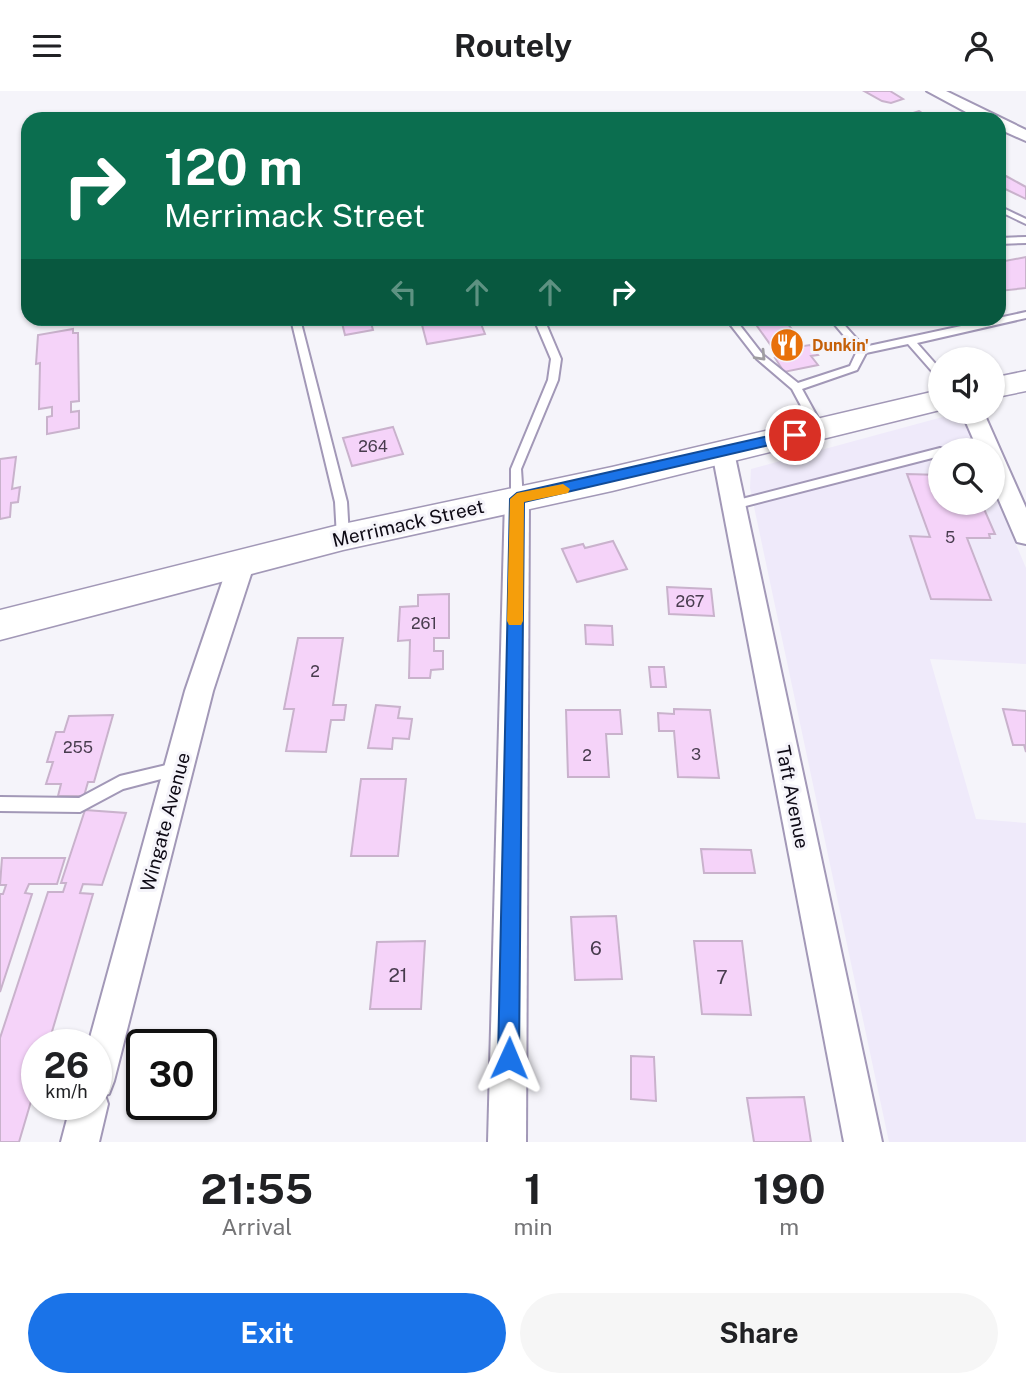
<!DOCTYPE html>
<html lang="en">
<head>
<meta charset="utf-8">
<style>
	:root { --surface:#fff; --page:#f6f6f6; --text:#202124; --muted:#757577; --accent:#1a73e8 }
	body { margin:0; font-family:"Public Sans",sans-serif; background:var(--page); color:var(--text); height:100vh; display:flex; flex-direction:column; font-size:26px; white-space:nowrap }
	* { box-sizing:border-box; margin:0 }
	p { font-size:23px; color:var(--muted) }
	.icon { flex:none; width:38px; height:38px; fill:none; stroke:currentColor; stroke-width:2; stroke-linecap:round; stroke-linejoin:round }
	.map { position:relative; height:1051px; overflow:hidden }
	.details { display:flex; flex-direction:column; background:var(--surface); flex:1 }
	.details>* { flex:none }
	.guide { position:absolute; left:21px; top:21px; width:985px; height:214px; border-radius:21px; box-shadow:0 2px 5px #0004; background:#0b6e4f; color:#fff; overflow:hidden }
	.buttons { position:absolute; left:928px; top:256px; display:grid; gap:14px }
	.buttons a { display:grid; place-items:center; width:77px; height:77px; border-radius:50%; background:var(--surface); box-shadow:0 2px 5px #0004; font-size:35px }
	.speed { position:absolute; left:21px; top:938px; display:flex; gap:14px; font-size:35px; font-weight:700; text-align:center }
	.speed>* { display:grid; place-content:center; width:91px; height:91px; border-radius:50%; background:var(--surface); box-shadow:0 2px 5px #0004; line-height:1 }
	.speed small { font-size:18px; font-weight:400 }
	.speed .limit { border:4px solid #111; border-radius:10px; background:#fff; color:#111 }
	.pin { position:absolute; display:grid; place-items:center; width:60px; height:60px; color:#fff; margin:-30px; border:4px solid #fff; border-radius:50%; box-shadow:0 2px 7px #0007 }
	.me { position:absolute; width:77px; margin:-38px; rotate:1deg; stroke-linejoin:round; filter:drop-shadow(0 0 5px #0008) }
	.turn { display:flex; align-items:center; gap:24px; height:147px; padding:0 28px; font-size:32px }
	.turn .icon { width:91px; height:91px; stroke-width:2.5 }
	.turn b { display:block; font-size:49px; line-height:60px }
	.lanes { display:flex; align-items:center; height:66px; padding:0 28px; background:#0003; justify-content:center; gap:35px; direction:ltr }
	.lanes .off { opacity:.35 }
	.eta { display:flex; justify-content:space-evenly; align-items:center; height:119px; text-align:center }
	.eta b { font-size:42px; font-weight:700; line-height:49px }
	.action { display:flex; gap:14px; margin-top:auto; padding:14px 28px }
	.action a { flex:1; height:80px; border-radius:42px; background:var(--accent); color:#fff; font-size:28px; font-weight:700; line-height:80px; text-align:center }
	.action a+a { background:var(--page); color:var(--text) }
	header { display:flex; justify-content:space-between; align-items:center; height:91px; padding:0 28px; background:var(--surface); font-size:32px; font-weight:700 }
	.map>svg:first-child { display:block }
</style>
</head>
<body>
<header><svg class="icon" aria-label="menu" viewBox="0 0 24 24"><path d="M4 6h16M4 12h16M4 18h16"/></svg>Routely<svg class="icon" aria-label="person" viewBox="0 0 24 24"><circle cx="12" cy="8" r="4"/><path d="M4 21q1-7 8-7t8 7"/></svg></header>
<div class="map">
<svg width="1026" height="1051" viewBox="0 0 1026 1051">
	<rect width="100%" height="100%" fill="#f5f4fa"/>
	<polygon fill="#efeafa" points="950,324 965,329 977,359 940,359 940,411 992,411 992,396 1026,477 1026,573 930,568 976,728 1026,732 1026,1051 889,1051 750,397 751,378"/>
	<g fill="#f5d3f9" stroke="#c9b2cc" stroke-width="2">
		<polygon points="864,0 890,0 903,8 891,12 882,10"/>
		<polygon points="919,20 931,28 910,28 904,25"/>
		<polygon points="1006,85 1026,96 1026,108 999,95 999,88"/>
		<polygon points="999,165 1005,170 1026,166 1026,197 999,200"/>
		<polygon points="341,228 370,228 373,239 345,244"/>
		<polygon points="439,228 479,228 485,243 427,253 421,230"/>
		<polygon points="752,228 785,229 804,255 810,254 818,264 811,265 818,274 784,281 775,267 779,266"/>
		<polygon points="73,238 73,242 78,242 79,310 71,311 71,321 79,320 79,337 47,343 47,326 52,325 52,316 39,318 40,272 36,273 38,244"/>
		<polygon points="393,336 403,363 352,375 343,347"/>
		<polygon points="16,366 12,398 20,396 18,411 11,412 10,426 0,428 0,368"/>
		<polygon points="907,383 940,384 940,411 981,411 995,443 989,443 990,447 967,447 991,509 931,508 910,445 930,446"/>
		<polygon points="613,450 627,478 577,491 562,458 583,453 585,457"/>
		<polygon points="667,496 711,498 714,525 669,523"/>
		<polygon points="449,503 449,547 434,547 434,560 443,560 443,578 431,579 430,587 409,587 410,549 398,550 400,516 418,515 418,504"/>
		<polygon points="585,534 612,535 613,554 586,553"/>
		<polygon points="298,547 343,547 333,614 346,614 344,629 331,629 326,661 286,660 294,618 284,618"/>
		<polygon points="649,576 664,576 666,596 651,596"/>
		<polygon points="376,614 400,616 398,627 412,628 409,648 393,647 392,658 368,657"/>
		<polygon points="674,618 710,619 719,687 678,686 674,640 659,640 658,622 674,623"/>
		<polygon points="1003,618 1026,620 1026,661 1024,654 1013,654"/>
		<polygon points="566,619 620,619 622,643 606,643 609,686 568,686"/>
		<polygon points="113,624 94,691 88,691 84,705 58,705 61,693 46,693 53,671 47,671 56,641 64,641 69,625"/>
		<polygon points="361,688 406,688 398,765 351,765"/>
		<polygon points="85,719 126,722 102,794 83,793 80,802 93,803 48,954 37,954 37,990 19,1051 0,1051 0,947 48,801 63,801 66,792 61,792"/>
		<polygon points="701,758 751,759 755,782 704,782"/>
		<polygon points="2,767 65,767 57,793 29,793 25,802 32,803 0,901 0,803 3,803 6,794 0,794"/>
		<polygon points="616,825 622,888 575,889 571,826"/>
		<polygon points="425,850 421,918 370,918 377,851"/>
		<polygon points="694,850 742,850 751,924 702,923"/>
		<polygon points="631,965 654,966 656,1010 631,1008"/>
		<polygon points="804,1006 811,1051 754,1051 747,1007"/>
	</g>
	<g fill="none" stroke-linecap="round" stroke-linejoin="round">
		<g stroke="#a298b7" stroke-width="4">
			<g id="service">
				<polygon points="999,115 1026,128 1026,133 999,120"/>
				<polygon points="1026,146 1026,152 999,153 999,147"/>
				<polygon points="1026,221 1026,227 917,252 940,278 940,287 937,286 908,253 866,262 857,279 802,298 824,338 819,342 815,341 792,298 757,268 726,228 735,228 763,264 798,292 850,275 857,260 830,228 839,228 864,256"/>
				<polygon points="291,228 300,228 347,411 349,446 343,450 337,446 335,411"/>
				<polygon points="534,228 544,228 561,268 558,289 521,378 523,408 517,412 511,408 511,378 548,289 551,268"/>
				<polygon points="985,345 990,349 989,352 963,359 940,359 940,365 734,418 728,414 734,410 940,357 943,358"/>
				<polygon points="179,671 184,672 186,677 184,682 123,698 80,721 0,720 0,706 79,707 120,685"/>
			</g>
		</g>
		<g stroke="#a298b7" stroke-width="4">
			<g id="minor">
				<polygon points="927,0 946,0 1026,39 1026,50 999,38 999,28 979,28"/>
				<polygon points="961,320 983,320 1026,417 1026,453 1017,451 992,393 992,359 978,359"/>
				<polygon points="723,353 731,355 734,361 882,1051 844,1051 712,361 715,355"/>
				<polygon points="517,399 525,402 529,408 526,1051 488,1051 505,408 509,402"/>
				<polygon points="241,464 250,467 254,474 213,600 114,990 109,1003 105,1004 108,1013 99,1051 61,1051 71,1013 96,1013 96,954 88,954 185,600 228,474 232,467"/>
			</g>
		</g>
		<g stroke="#a298b7" stroke-width="3">
			<g id="secondary">
				<polygon points="1026,280 1026,300 992,307 992,287"/>
				<polygon points="940,299 940,319 612,400 343,459 0,549 0,519 343,433 612,376"/>
			</g>
		</g>
		<use href="#service" fill="#fff" fill-rule="evenodd"/>
		<use href="#minor" fill="#fff" fill-rule="evenodd"/>
		<use href="#secondary" fill="#fff" fill-rule="evenodd"/>
	</g>
	<defs><path id="oneway-chevron" d="M-2-3.5L2.5 0L-2 3.5" fill="none" stroke-width="1.6" stroke-linecap="round" stroke-linejoin="round" transform="scale(1.75)"/></defs>
	<use stroke="#9f9da1" href="#oneway-chevron" transform="translate(761 265) rotate(46)"/>
	<polygon fill="#1a73e8" stroke="#114b97" stroke-width="2" points="795,339 802,344 800,347 524,411 519,967 516,975 509,978 501,975 498,967 510,408 517,402"/>
	<polygon fill="#f59e0b" points="563,393 570,398 568,402 524,411 523,530 521,534 509,534 507,530 510,408 517,402"/>
	<defs>
		<g id="restaurant-disc" transform="scale(1.75)"><circle r="9.5" fill="#e8710a" stroke="#f5f4fa"/><path d="M-5-6h1v4h1v-4h1v4h1v-4h1v5L-1.5 .5V6h-2V.5L-5-1ZM5-6V6H3V1.5H1.5Q1.5-4 5-6Z" fill="#fff"/></g>
	</defs>
	<g fill-rule="evenodd">
		<use href="#restaurant-disc" x="787" y="254"/>
	</g>
	<g text-anchor="middle" dominant-baseline="central" stroke-width="6" stroke-linejoin="round" paint-order="stroke">
		<g font-size="16" font-weight="bold" fill="#c56008" stroke="#f5f4fa" text-anchor="start">
			<text x="812" y="254">Dunkin'</text>
		</g>
		<g font-size="16" fill="#483c4e">
			<text x="373" y="355">264</text>
			<text x="950" y="446">5</text>
			<text x="690" y="510">267</text>
			<text x="424" y="532">261</text>
			<text x="315" y="580">2</text>
			<text x="78" y="656">255</text>
			<text x="696" y="663">3</text>
			<text x="587" y="664">2</text>
		</g>
		<g font-size="19" fill="#0e0a15" stroke="#f5f4fa">
			<text transform="translate(408 432) rotate(-13)">Merrimack Street</text>
			<text transform="translate(793 706) rotate(79)">Taft Avenue</text>
			<text transform="translate(165 731) rotate(-75)">Wingate Avenue</text>
		</g>
		<g font-size="19" fill="#483c4e">
			<text x="596" y="857">6</text>
			<text x="398" y="884">21</text>
			<text x="722" y="886">7</text>
		</g>
	</g>
</svg>
<div class="buttons">
<a><svg class="icon" aria-label="sound" viewBox="0 0 24 24"><path d="M4 9h4l5-4v14l-5-4H4zM17 9q2 3 0 6"/></svg></a>
<a><svg class="icon" aria-label="search" viewBox="0 0 24 24"><circle cx="10" cy="10" r="6"/><path d="M15 15l6 6"/></svg></a>
</div>
<div class="speed"><div>26<small>km/h</small></div><div class="limit">30</div></div>
<div class="pin" style="left:795px;top:344px;background:#d93025"><svg class="icon" aria-label="arrive" viewBox="0 0 24 24"><path d="M6 21V4h12l-3 4 3 4H6"/></svg></div>
<svg class="me" style="left:509px;top:967px" viewBox="-20 -20 40 40"><path d="M0-17L14 15 0 8-14 15z" fill="#1a73e8" stroke="#fff" stroke-width="4"/></svg>
<div class="guide">
<div class="turn"><svg class="icon" aria-label="right" viewBox="0 0 24 24"><path d="M7 20v-9h11M14 6l5 5-5 5"/></svg><div><b>120 m</b>Merrimack Street</div></div>
<div class="lanes"><svg class="icon off" aria-label="left" viewBox="0 0 24 24"><path d="M17 20v-9H6M10 6l-5 5 5 5"/></svg><svg class="icon off" aria-label="ahead" viewBox="0 0 24 24"><path d="M12 20V5M6 11l6-6 6 6"/></svg><svg class="icon off" aria-label="ahead" viewBox="0 0 24 24"><path d="M12 20V5M6 11l6-6 6 6"/></svg><svg class="icon" aria-label="right" viewBox="0 0 24 24"><path d="M7 20v-9h11M14 6l5 5-5 5"/></svg></div>
</div>
</div>
<section class="details">
<div class="eta">
<div><b>21:55</b><p>Arrival</p></div>
<div><b>1</b><p>min</p></div>
<div><b>190</b><p>m</p></div>
</div>
<div class="action"><a>Exit</a><a>Share</a></div>
</section>
</body>
</html>
